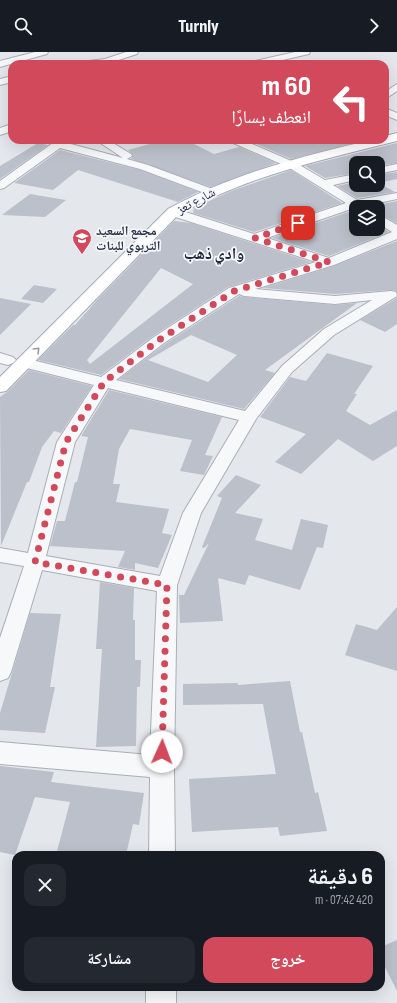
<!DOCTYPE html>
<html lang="ar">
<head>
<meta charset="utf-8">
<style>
	:root { --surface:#171b24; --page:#242831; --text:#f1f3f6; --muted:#9ea1a6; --accent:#d1495b }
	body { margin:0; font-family:"Sofia Sans Condensed","Noto Naskh Arabic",sans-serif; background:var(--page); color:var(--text); direction:rtl; height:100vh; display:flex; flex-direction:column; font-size:15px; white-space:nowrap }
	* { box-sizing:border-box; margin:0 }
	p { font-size:13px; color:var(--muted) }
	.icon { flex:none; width:22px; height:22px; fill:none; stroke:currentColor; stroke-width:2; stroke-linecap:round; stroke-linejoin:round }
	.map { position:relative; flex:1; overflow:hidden; direction:ltr }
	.details { position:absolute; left:12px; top:799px; width:373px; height:140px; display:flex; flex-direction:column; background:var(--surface); border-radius:12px; box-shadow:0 4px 16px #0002; direction:rtl }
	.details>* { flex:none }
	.guide { position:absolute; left:8px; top:8px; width:381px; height:84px; border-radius:12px; box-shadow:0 4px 16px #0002; direction:rtl; background:#d1495b; color:#fff; overflow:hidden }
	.fabs { position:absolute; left:349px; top:104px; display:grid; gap:8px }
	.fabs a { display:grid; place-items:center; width:36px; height:36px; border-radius:8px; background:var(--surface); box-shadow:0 4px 16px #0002; font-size:20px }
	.pin { position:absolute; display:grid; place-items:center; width:34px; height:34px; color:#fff; margin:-17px; border-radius:8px; box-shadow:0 2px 6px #0006 }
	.me { position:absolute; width:44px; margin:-22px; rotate:2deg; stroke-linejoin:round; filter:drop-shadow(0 0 3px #0008) }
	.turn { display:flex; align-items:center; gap:14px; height:84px; padding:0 12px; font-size:18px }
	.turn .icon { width:52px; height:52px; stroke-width:2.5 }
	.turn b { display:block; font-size:28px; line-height:34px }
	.round { display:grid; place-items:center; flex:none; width:42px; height:42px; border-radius:12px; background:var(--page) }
	.overview { display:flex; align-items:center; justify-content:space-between; height:68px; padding:0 12px }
	h1 { font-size:24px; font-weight:800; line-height:30px }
	.button { display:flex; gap:8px; margin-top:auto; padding:8px 12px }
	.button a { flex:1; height:46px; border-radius:12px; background:var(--accent); color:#fff; font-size:16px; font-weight:800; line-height:46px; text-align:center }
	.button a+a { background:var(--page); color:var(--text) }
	header { display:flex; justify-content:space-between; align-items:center; height:52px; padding:0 12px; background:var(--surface); font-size:18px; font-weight:800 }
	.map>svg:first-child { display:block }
</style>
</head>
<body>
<header><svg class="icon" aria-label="forward" viewBox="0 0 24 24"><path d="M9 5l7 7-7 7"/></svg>Turnly<svg class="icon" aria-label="search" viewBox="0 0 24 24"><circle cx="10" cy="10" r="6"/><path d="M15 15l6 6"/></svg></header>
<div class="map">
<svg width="397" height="951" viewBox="0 0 397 951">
	<rect width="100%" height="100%" fill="#e4e7ec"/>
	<g fill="#bbc0ca" fill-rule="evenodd">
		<polygon points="164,88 186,88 214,102 239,95 276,111 211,135 131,107 133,103 128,98"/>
		<polygon points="266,88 367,88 291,107 254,91"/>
		<polygon points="38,91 48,93 0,127 0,114"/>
		<polygon points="397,91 397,111 378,114 378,111 356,111 356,121 325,126 305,114"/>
		<polygon points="60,98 140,118 198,140 178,150 78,118 53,138 14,131"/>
		<polygon points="291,118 342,151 254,180 193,161 194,156 231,139"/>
		<polygon points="397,120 397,127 378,131 378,123"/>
		<polygon points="356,130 356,133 378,133 378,131 395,140 357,146 337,134"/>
		<polygon points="30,142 66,148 45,165 2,163"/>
		<polygon points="397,149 397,171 378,161 378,155 368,155"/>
		<polygon points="354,158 356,160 356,177 378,177 378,173 389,180 329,204 272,186"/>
		<path d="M174,169L191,171L311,210L228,235L153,284L101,323L38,308L73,273H75L97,248ZM161,216L193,232L90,312L87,308Z"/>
		<polygon points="397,189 397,239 391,238 335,242 263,236 334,214"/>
		<polygon points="34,233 57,237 43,251 21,247"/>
		<path d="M239,244L244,245L335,253L357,251L265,318L275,321L244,357L119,327L165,292ZM191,283L237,303L208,330L148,308Z"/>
		<polygon points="0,246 31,252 0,283"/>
		<polygon points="397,246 397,272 385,280 360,268"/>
		<polygon points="327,301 373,314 354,342 357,342 346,359 370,373 397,358 397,394 373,409 338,387 301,422 275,410 306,382 260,365 290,325 306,329"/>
		<polygon points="29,318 92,334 61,381 54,379 42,395 29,430 27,430 1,494 0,345 7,340"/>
		<polygon points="109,338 222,365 205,403 213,404 204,423 180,419 192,388 130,377 119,397 113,432 120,432 116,450 169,457 162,481 172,483 158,516 135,511 135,518 118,515 125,499 50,494 57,469 65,469 75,430 77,430 88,385 81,384"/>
		<polygon points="236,423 261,433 235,461 263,467 255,488 292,498 301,467 328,473 323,496 317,495 300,538 249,523 245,533 218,526 223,569 180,571 179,543 184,543 209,491 204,496 202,495 222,446 217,444"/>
		<polygon points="100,530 134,536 133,568 135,568 135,608 141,608 140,635 137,635 136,694 96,695 102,597 96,597"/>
		<polygon points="397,555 397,619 345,603 356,572 377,578"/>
		<polygon points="30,561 61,562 50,635 55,635 45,681 0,678 0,661"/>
		<polygon points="290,629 300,680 302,680 315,741 318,740 327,779 280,784 278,775 192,780 189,727 276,722 263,652 183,653 183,632 238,631 238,633"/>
		<polygon points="0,714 54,720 51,730 144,741 139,773 133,772 126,803 56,803 70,750 35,745 15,803 0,800"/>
		<polygon points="397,888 397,939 381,907 381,895"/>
	</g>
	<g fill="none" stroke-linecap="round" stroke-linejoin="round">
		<g stroke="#a9aeb7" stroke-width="2">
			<g id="street">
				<polygon points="35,0 48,0 47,2 0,15 0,9"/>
				<polygon points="126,0 138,0 137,2 106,12 80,12 81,10 105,7"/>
				<polygon points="295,0 310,0 309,2 265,12 250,12 251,10"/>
				<polygon points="12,24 12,30 0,33 0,27"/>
				<polygon points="397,32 397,39 385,47 385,40"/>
				<polygon points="385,56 397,61 397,68 385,63"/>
				<polygon points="12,72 12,79 0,83 0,76"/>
				<polygon points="57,88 69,88 67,91 123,106 96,88 108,88 131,102 132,104 127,107 148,113 215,138 217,140 215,142 207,142 140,117 60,96 4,136 0,137 0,129"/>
				<path d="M230,88H243L296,111L325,128L356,122V128L333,133L357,148L397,141V147L365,154L366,155H356V158L354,156L267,186L329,206L392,180L378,171V162L397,173V187L334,213L255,237L335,244L391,239L396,240L397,244L334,283L292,320L256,367L201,461L177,533L174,715L175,803H149L150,725L0,712V690L150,703L157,539L42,518L11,620L8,626L0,629V586L24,514L0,510V496L28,501L57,390L94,333L19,314L16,311L19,308L24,306L101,325L154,285L229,236L316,210L169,163L167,160L169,157L173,156L254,182L346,151L288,115L231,90ZM239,242L244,244L335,252L372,248L324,277L282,314L245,359L116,328L164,291ZM108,336L239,368L183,461L160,524L46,504L75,390Z"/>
				<polygon points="397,112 397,118 378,122 378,116"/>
				<polygon points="0,301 13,305 16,308 13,311 8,313 0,311"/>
				<rect x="146" y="935" width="30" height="16"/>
			</g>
		</g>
		<g stroke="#a3abb8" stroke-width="2">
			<path id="primary" d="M397,81V89C321,108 247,124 178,163L6,339L0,340V325L168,157C217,130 268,114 322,100C343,95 364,88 385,88V84Z"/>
		</g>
		<use href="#street" fill="#f7f8fa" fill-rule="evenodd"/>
		<use href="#primary" fill="#fff" fill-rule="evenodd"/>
	</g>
	<defs><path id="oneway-chevron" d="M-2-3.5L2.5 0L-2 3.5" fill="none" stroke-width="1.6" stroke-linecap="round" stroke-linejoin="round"/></defs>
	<use stroke="#959aa2" href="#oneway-chevron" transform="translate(37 298) rotate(-45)"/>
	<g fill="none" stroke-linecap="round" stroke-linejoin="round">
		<polyline stroke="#d1495b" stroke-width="7" stroke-dasharray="0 12.6" points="162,700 167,533 35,510 66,390 104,330 159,288 234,239 329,210 255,186 298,171"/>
	</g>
	<defs>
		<g id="school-pin" transform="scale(1)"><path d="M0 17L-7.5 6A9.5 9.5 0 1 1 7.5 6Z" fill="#d1495b" stroke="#f4f6f9"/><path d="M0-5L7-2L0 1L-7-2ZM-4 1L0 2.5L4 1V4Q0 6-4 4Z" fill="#fff"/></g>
	</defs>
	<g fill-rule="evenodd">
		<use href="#school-pin" x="82" y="186"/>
	</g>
	<g text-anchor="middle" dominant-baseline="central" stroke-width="3.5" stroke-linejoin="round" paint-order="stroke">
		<g font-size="13" fill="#2b3445" stroke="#f4f6f9">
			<text transform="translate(196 149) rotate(-28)">شارع تعز</text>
		</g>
		<g font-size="13" font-weight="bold" fill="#2b3445" stroke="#f4f6f9" text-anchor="start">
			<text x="96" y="179">مجمع السعيد<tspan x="96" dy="15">التربوي للبنات</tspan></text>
		</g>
		<g font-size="16" font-weight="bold" fill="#1d2536" stroke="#f4f6f9">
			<text x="214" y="202">وادي ذهب</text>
		</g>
	</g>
</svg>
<div class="fabs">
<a><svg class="icon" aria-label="search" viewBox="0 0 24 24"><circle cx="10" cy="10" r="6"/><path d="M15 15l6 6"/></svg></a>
<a><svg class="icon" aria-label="layers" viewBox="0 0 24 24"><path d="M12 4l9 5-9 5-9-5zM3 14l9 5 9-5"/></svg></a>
</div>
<div class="pin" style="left:298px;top:171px;background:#d93025"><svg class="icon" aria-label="arrive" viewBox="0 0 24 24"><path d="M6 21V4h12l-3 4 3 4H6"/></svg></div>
<svg class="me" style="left:162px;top:700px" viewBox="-20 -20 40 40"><circle r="19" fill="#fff"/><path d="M0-13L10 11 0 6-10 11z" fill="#d1495b"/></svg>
<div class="guide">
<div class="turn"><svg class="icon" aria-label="left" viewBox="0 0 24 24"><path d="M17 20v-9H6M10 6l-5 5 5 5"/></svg><div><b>60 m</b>انعطف يسارًا</div></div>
</div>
<section class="details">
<div class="overview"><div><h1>6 دقيقة</h1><p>420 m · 07:42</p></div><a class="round"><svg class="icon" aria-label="close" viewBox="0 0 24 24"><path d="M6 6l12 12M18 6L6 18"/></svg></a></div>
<div class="button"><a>خروج</a><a>مشاركة</a></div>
</section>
</div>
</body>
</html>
